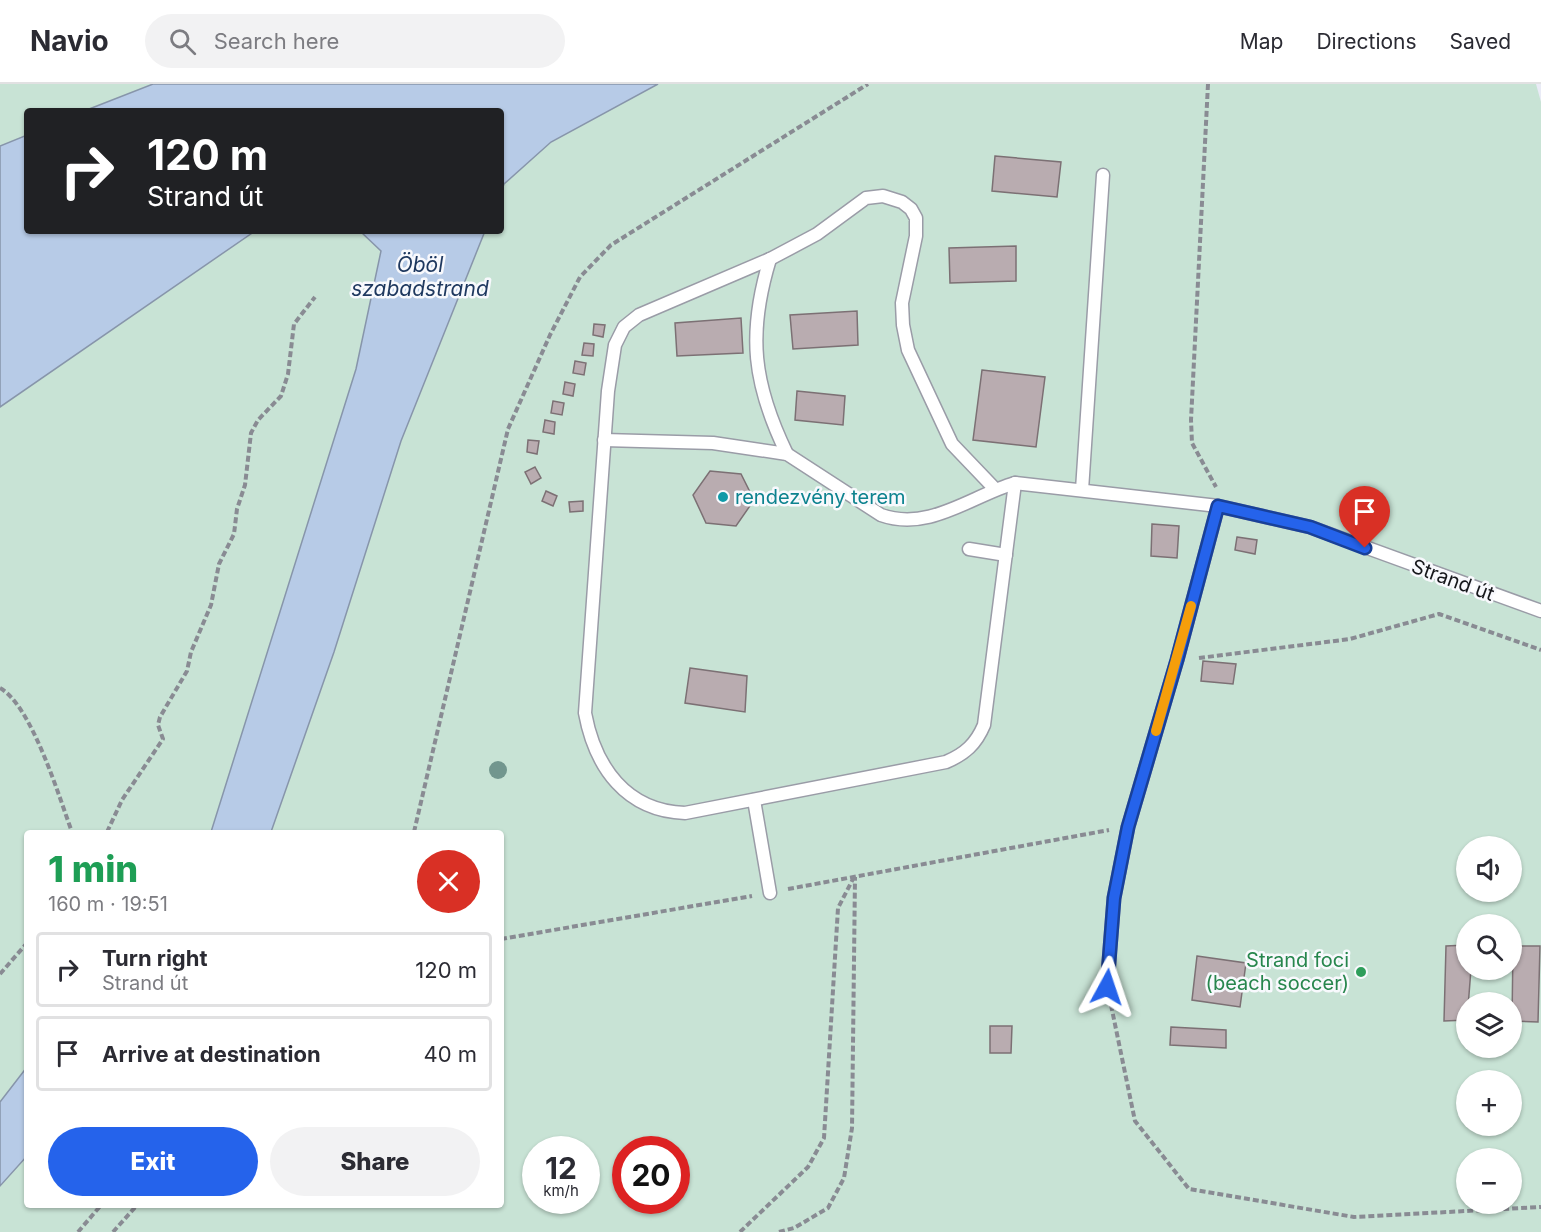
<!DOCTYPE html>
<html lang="en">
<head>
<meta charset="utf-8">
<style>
	:root { --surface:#fff; --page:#f2f2f3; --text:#2b2b33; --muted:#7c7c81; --line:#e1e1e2; --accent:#2563eb }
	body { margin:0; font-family:Inter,sans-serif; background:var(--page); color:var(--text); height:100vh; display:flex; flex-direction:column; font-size:22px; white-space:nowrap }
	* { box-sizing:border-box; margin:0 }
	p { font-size:20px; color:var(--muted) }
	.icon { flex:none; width:33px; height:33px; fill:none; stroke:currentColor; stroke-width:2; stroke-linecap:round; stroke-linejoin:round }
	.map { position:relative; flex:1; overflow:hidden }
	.details { position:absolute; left:24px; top:746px; width:480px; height:378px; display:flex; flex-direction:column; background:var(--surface); border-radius:6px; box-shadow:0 2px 4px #0004 }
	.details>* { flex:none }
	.banner { position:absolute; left:24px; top:24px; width:480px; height:126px; border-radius:6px; box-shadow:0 2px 4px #0004; background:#202124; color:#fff; overflow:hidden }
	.controls { position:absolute; left:1456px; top:752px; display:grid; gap:12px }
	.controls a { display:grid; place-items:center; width:66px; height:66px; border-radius:50%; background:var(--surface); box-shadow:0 2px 4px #0004; font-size:30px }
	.speed { position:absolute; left:522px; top:1052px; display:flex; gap:12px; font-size:30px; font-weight:700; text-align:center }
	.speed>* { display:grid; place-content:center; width:78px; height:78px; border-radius:50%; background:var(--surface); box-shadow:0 2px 4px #0004; line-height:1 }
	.speed small { font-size:15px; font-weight:400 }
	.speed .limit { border:9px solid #d22; background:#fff; color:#111 }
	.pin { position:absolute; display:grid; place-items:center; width:51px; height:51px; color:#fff; margin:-62px -26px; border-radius:50% 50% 50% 0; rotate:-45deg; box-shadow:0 0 6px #0007 }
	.pin .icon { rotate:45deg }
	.me { position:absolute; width:66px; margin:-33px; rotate:5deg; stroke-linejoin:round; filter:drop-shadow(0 0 4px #0008) }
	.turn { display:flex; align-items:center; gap:21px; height:126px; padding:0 24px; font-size:27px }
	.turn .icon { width:78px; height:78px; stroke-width:2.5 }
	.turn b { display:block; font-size:42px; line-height:51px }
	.round { display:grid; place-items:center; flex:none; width:63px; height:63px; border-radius:32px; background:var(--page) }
	.headline { display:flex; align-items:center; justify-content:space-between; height:102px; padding:0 24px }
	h1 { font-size:36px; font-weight:800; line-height:45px; color:#1e9e55 }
	.primary-button { display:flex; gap:12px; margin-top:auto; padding:12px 24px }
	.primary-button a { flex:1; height:69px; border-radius:36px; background:var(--accent); color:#fff; font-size:24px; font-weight:800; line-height:69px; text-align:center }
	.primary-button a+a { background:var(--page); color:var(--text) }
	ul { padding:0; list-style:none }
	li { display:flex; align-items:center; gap:18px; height:75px; margin:0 12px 9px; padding:0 12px; border:3px solid var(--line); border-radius:6px }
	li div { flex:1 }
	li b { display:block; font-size:22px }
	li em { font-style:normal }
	header { display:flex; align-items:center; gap:36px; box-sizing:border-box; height:84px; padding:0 30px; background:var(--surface); border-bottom:2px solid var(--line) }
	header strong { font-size:28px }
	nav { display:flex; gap:33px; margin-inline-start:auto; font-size:21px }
	.search { width:420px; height:54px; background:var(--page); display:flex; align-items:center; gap:15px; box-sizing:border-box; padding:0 21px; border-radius:33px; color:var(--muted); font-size:22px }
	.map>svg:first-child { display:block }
</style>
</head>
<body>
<header>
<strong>Navio</strong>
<div class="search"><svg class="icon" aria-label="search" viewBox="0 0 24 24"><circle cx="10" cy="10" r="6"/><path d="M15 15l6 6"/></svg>Search here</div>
<nav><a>Map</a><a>Directions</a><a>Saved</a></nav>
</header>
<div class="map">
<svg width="1541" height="1148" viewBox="0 0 1541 1148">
	<rect width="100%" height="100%" fill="#e9ebf6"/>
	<g fill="#c8e3d5" fill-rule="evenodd">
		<polygon points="0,0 153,0 84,27 27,27 27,51 0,62"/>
		<path d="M658,0H1536L1541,18V1148H0V1102L27,1072V1120H501V748H271L334,568L401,357L485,147H501V108L504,100L551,58ZM1467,762H1512V807H1467ZM1467,840H1512V885H1467ZM1467,918H1512V963H1467ZM1467,996H1512V1041H1467ZM536,1065H586V1116H536ZM626,1065H676V1116H626ZM1467,1074H1512V1119H1467Z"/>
		<polygon points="255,147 362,149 381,167 356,285 211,748 27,748 27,983 0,1018 0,323"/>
	</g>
	<g fill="#b7cbe7" stroke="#8795aa" stroke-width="1.5">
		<polygon points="153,0 658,0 551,58 504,100 501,108 501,27 84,27"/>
		<polygon points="27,51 27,147 255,147 0,323 0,62"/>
		<polygon points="326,147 485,147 401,357 334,568 271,748 211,748 356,285 381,167 362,149"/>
		<polygon points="27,983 27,1072 0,1102 0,1018"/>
	</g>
	<g fill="#b9acb0" stroke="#7c7074" stroke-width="1.5">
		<polygon points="995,72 1061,78 1057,113 992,107"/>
		<polygon points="1016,162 1016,197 950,199 949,164"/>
		<polygon points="857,227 858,261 793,265 790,231"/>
		<polygon points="741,234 743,269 677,272 675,239"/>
		<polygon points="594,240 605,241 603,253 593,251"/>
		<polygon points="584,259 594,260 593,272 582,271"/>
		<polygon points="575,277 586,279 584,291 573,289"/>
		<polygon points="982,286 1045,293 1036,363 973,356"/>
		<polygon points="565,298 575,300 573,312 563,310"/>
		<polygon points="797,307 845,312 843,341 795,336"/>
		<polygon points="553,317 564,319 562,331 551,329"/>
		<polygon points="545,336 555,338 554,350 543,348"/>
		<polygon points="528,356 539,357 537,370 527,368"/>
		<polygon points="535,383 541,394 531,400 525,388"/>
		<polygon points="710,387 741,390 754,416 736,442 706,439 693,411"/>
		<polygon points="546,407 557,412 553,422 542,417"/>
		<polygon points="583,417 583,427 570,428 569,418"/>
		<polygon points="1152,440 1179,442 1177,474 1151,472"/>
		<polygon points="1237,453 1257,456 1255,470 1235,466"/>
		<polygon points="1203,577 1236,580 1233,600 1201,597"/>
		<polygon points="690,584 747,592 745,628 685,619"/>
		<polygon points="1467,861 1467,885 1471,885 1467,936 1444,937 1446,862"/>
		<polygon points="1513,862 1540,862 1538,938 1512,937"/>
		<polygon points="1197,872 1246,879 1240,923 1192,916"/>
		<polygon points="990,942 1012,942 1011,969 990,969"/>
		<polygon points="1171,943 1226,946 1226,964 1170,961"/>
	</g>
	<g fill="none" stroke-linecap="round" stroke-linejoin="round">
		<g stroke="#9a9ca7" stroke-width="15">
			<g id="service">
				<path d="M770,175C747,250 753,300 787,370"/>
				<path d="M604,356L713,359L787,370L881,431C929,448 971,412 1015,399"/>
				<path d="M995,405L952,360L908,266L903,241L902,219L916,152V134L911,125L902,118L883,112L866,114L817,150L770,175L639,231L624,243L615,261L608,307L585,629C595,683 626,727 685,729L946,678C965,670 976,660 984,641L1015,399L1218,422L1310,443L1541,527"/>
				<polyline points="1082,406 1103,91"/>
				<polyline points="969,465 1006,471"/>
				<polyline points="754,716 770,809"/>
				<polyline points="1107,903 1114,814 1128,743 1177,576 1218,422"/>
			</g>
		</g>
		<g stroke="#898b93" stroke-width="4" stroke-dasharray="6 3" stroke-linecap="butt">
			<polyline points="1208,0 1191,336 1192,359 1216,403"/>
			<polyline points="1199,574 1350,555 1439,530 1541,566"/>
			<path d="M0,604C32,622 59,713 72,748"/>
			<polyline points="107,748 122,716 163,655 158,641 160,633 187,587 191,568 211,521 219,480 234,450 237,425 245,401 251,349 258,336 281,312 288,290 294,240 315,213"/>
			<polyline points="414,748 508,345 550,251 580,193 611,161 868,0"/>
			<polyline points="788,805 1109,746"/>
			<polyline points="501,855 752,812"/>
			<polyline points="0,890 27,859"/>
			<polyline points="1111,921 1135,1037 1189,1105 1354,1133 1541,1123"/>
			<polyline points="78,1148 102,1120"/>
			<polyline points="113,1148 138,1120"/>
			<polyline points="740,1148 808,1083 824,1054 838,824 854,793"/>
			<polyline points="779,1148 794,1144 828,1124 844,1094 852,1044 855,793"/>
		</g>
		<use href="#service" stroke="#fff" stroke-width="12"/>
	</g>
	<circle fill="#72968e" cx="498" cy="686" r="9"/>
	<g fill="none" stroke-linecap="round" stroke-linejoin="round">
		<g stroke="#184099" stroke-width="15">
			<polyline id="route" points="1107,903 1114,814 1128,743 1177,576 1218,422 1310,443 1365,464"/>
		</g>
		<use href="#route" stroke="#2563eb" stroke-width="10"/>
		<polyline stroke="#f59e0b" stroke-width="10" points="1156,647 1191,522"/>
	</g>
	<circle fill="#0f9aa8" stroke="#f8f9fd" stroke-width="2" cx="723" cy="413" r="6"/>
	<circle fill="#2e9e5b" stroke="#f8f9fd" stroke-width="2" cx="1361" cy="888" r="6"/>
	<g text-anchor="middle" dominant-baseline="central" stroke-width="5" stroke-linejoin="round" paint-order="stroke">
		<g font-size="20" fill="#0d838f" stroke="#f8f9fd" text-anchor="start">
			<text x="735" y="413">rendezvény terem</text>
		</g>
		<g font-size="20" fill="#16171b" stroke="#f8f9fd">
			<text transform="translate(1453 496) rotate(20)">Strand út</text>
		</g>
		<g font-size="20" fill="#27864d" stroke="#f8f9fd" text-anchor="end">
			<text x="1349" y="876">Strand foci<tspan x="1349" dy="23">(beach soccer)</tspan></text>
		</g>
		<g font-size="21" font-style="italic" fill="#1e385f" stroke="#f8f9fd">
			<text x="420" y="180">Öböl<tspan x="420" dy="24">szabadstrand</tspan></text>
		</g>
	</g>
</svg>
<div class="controls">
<a><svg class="icon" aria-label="sound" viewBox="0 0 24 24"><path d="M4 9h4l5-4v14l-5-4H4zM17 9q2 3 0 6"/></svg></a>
<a><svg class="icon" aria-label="search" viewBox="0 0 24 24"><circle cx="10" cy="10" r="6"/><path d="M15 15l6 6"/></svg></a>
<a><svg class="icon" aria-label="layers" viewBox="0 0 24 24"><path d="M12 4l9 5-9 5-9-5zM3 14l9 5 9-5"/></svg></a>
<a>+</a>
<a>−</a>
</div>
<div class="speed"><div>12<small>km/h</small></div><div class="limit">20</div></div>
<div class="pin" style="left:1365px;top:464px;background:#d93025"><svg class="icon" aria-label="arrive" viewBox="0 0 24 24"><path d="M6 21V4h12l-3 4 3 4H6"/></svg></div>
<svg class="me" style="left:1107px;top:903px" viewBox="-20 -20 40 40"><path d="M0-17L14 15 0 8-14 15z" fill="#2563eb" stroke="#fff" stroke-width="4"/></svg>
<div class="banner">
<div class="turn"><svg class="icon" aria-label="right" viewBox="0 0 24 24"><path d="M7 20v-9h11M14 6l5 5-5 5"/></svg><div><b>120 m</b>Strand út</div></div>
</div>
<section class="details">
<div class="headline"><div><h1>1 min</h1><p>160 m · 19:51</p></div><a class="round" style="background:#d93025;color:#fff"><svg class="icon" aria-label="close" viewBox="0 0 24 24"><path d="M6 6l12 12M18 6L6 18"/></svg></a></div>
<ul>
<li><svg class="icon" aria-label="right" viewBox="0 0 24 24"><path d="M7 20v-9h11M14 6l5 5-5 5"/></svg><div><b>Turn right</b><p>Strand út</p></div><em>120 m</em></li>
<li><svg class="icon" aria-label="arrive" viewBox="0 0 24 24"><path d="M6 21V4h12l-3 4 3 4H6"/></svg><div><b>Arrive at destination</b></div><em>40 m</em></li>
</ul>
<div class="primary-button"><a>Exit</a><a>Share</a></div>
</section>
</div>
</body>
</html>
